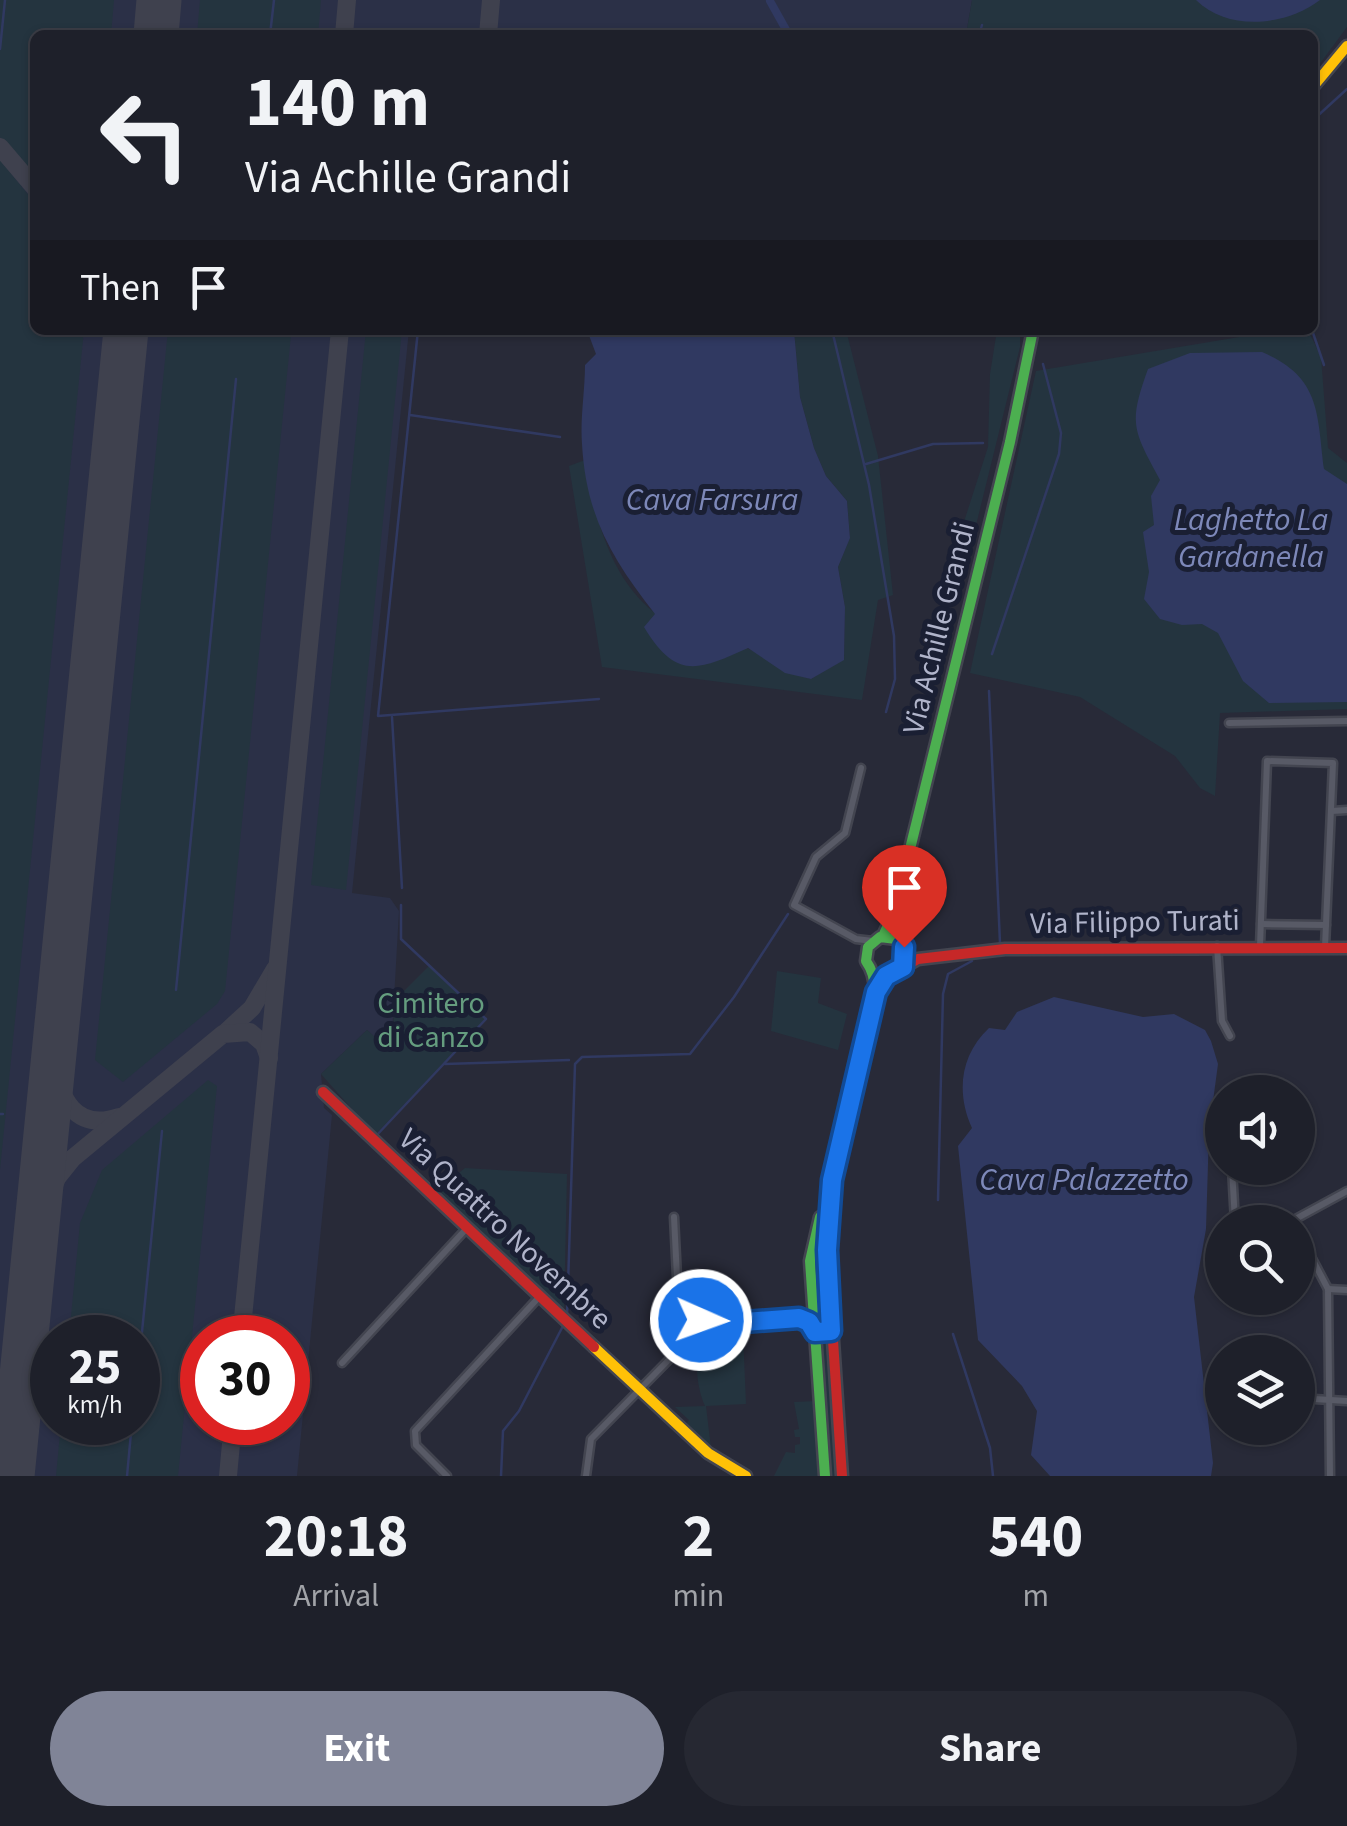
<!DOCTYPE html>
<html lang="en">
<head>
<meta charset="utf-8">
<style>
	:root { --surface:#1e202a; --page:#262832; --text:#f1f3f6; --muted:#a1a3a8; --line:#3c3e47; --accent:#808497 }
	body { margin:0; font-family:"Source Sans 3",sans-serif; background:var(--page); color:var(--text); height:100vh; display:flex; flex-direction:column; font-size:38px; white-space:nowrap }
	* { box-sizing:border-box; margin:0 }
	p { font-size:32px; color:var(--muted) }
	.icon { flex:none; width:55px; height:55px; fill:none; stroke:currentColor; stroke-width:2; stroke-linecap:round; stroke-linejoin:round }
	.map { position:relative; height:1476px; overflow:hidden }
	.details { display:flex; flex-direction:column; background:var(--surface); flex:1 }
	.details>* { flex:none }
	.top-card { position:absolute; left:30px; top:30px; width:1288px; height:305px; border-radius:15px; box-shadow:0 2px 8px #0004,0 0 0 2px var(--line); background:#1e202a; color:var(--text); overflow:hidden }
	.tools { position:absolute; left:1205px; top:1075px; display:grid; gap:20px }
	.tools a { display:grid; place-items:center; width:110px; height:110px; border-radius:50%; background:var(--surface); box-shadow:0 2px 8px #0004,0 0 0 2px var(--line); font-size:50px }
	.speed { position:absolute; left:30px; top:1315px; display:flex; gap:20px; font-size:50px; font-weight:700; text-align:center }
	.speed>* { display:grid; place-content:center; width:130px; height:130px; border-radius:50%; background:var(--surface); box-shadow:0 2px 8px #0004,0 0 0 2px var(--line); line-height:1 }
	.speed small { font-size:25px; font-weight:400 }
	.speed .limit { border:15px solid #d22; background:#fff; color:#111 }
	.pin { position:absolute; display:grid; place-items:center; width:85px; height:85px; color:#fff; margin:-102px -42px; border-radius:50% 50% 50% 0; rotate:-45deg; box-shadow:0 0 10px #0007 }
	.pin .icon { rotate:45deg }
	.me { position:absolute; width:110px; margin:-55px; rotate:92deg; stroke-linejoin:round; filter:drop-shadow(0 0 8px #0008) }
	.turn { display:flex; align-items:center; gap:35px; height:210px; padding:0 50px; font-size:45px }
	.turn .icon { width:130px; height:130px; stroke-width:2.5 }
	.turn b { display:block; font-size:70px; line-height:85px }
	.then { display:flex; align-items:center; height:95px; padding:0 50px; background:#0003; gap:20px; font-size:38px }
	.eta { display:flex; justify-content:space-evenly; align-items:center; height:170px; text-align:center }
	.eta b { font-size:60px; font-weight:700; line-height:70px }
	.button { display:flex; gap:20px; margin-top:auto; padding:20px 50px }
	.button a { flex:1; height:115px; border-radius:60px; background:var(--accent); color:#fff; font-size:40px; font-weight:700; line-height:115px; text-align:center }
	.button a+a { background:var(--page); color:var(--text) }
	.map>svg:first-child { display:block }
</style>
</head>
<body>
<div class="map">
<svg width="1347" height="1476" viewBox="0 0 1347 1476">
	<rect width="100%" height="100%" fill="#282a38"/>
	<path fill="#2b3047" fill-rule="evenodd" d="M0,0H972L966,35H35V330H409L352,893L390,898L399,911L391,1052L367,1030L321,1074L324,1108L332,1115L297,1476H0ZM52,1338H138V1422H52ZM202,1338H288V1422H202Z"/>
	<g fill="#24343f">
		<polygon points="0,0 114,0 111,35 35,35 35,179 0,137"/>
		<polygon points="200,0 321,0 318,35 197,35"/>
		<polygon points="972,0 1347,0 1347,27 1313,73 1312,35 966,35"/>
		<polygon points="0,160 35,203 35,330 84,330 0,1170"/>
		<polygon points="168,330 290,330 291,335 225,991 217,1004 123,1082 95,1060"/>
		<polygon points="366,330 402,330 346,890 311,885"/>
		<path d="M794,330H846L878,456L893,595L878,600L862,700L602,667L569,466L585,460C595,515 608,576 655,613C676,630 717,635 742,646C768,656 783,673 811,679L844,659L845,607L838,567L850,537L847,501L826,476L814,448L800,397Z"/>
		<polygon points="997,330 1020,330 1020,347 959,594 943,587 988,447 990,374"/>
		<polygon points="1281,330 1308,330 1321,357 1328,448 1347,463 1347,709 1220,713 1215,796 1200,788 1175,756 1080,697 970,673 1036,371"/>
		<polygon points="429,966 485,1019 375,1135 321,1074 367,1030 391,1051 395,1000"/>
		<polygon points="777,971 821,978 818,1003 847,1014 838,1050 771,1031"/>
		<polygon points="208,1080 217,1086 178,1476 56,1476 61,1423 138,1422 138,1338 69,1337 80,1223 102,1170"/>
		<polygon points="465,1168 567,1174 564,1312 438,1190"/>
		<path d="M743,1333L746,1404L706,1406L711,1448L686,1424L689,1420L675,1407L705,1406C697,1388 692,1354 705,1338Z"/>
		<polygon points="825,1334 828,1337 838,1476 828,1476 820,1336"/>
		<polygon points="816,1401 821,1476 774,1476 786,1452 795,1453 795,1445 800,1444 800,1437 795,1437 794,1430 799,1429 794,1402"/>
	</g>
	<g fill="#303961">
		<path d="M1196,0H1320C1286,26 1228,32 1196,0Z"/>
		<path d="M587,330H794L800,397L814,448L826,476L847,501L850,538L838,567L845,607L844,660L811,679L785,673L748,648C697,671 676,680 644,627L655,614C612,559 586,516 582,444C580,418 585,391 585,365L596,354Z"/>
		<path d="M1262,352C1321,377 1317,413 1324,469L1347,484V702L1269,703L1243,681L1218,633L1202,624L1182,625L1160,619L1144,599L1149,572L1143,532L1154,525L1151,496L1160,480C1133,430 1128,424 1148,369L1190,353Z"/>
		<path d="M1054,997L1143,1017L1174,1014L1205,1030L1211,1041L1218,1064L1209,1131L1206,1229L1194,1297L1213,1463L1211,1476H1050L1031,1455L1037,1411L1022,1386L978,1340L958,1146L972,1128C956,1093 960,1055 989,1028L1005,1030L1017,1012Z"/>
	</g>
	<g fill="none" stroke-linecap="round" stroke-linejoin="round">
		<g stroke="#303961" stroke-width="2.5">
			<polyline points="270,35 274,0"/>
			<polyline points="979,35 982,25"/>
			<polyline points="0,49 5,0"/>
			<polyline points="1312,121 1347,89"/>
			<polyline points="418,330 378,716 599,699"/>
			<polyline points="832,330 869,485 894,636 895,679 886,712"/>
			<polyline points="1312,330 1324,365"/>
			<polyline points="410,415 560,437"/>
			<polyline points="866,464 933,444 983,443"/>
			<polyline points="992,654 1059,454 1061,433 1043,364"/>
			<polyline points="989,691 1000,943"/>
			<polyline points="392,717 402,888"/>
			<polyline points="176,990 236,379"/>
			<polyline points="445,1064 569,1060"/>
			<polyline points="0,1114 3,1114"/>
			<polyline points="375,1137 486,1019 401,939 401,905"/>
			<polyline points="938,1200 943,994 948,974 972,961"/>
			<polyline points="567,1317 575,1064 582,1057 690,1054 734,997 788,914"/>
			<polyline points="953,1334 990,1448 993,1476"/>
			<polyline points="138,1372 162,1131"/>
			<polyline points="127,1476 132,1422"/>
			<polyline points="501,1476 503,1431 519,1411 564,1324"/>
		</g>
		<polyline stroke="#303961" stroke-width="8" points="770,1 789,35"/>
		<g stroke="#3f414e" stroke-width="18">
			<polyline points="344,35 347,0"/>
			<polyline points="488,35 491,0"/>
			<polyline points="0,147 35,188"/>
			<polyline points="117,330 121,388"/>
			<polyline points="227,1031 252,1008 275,969"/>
			<path d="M54,1061C59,1098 75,1132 119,1117"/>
			<polyline points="37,1226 57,1178 73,1158 223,1034 250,1032 264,1044 269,1058"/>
			<polyline points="241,1338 340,330"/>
			<polyline points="228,1476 233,1422"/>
		</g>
		<g stroke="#3f414e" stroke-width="45">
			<polyline points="156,35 159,0"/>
			<polyline points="12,1476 126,330"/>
		</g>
		<g stroke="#434550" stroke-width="11">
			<g id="street">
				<polyline points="1229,723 1347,721"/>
				<polyline points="861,768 845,833 816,857 794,905 856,939 873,941"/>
				<polyline points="1332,811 1347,810"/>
				<polyline points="1261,924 1326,925"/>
				<polyline points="1217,946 1222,1021 1230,1036"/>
				<polyline points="1260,946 1267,761 1333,763 1325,947"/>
				<polyline points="1232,1168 1235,1222"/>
				<polyline points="674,1217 677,1277 703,1325"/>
				<polyline points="1290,1222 1347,1191"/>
				<polyline points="1298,1232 1328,1289 1330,1476"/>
				<polyline points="1328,1289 1347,1290"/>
				<polyline points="342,1363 467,1228"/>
				<polyline points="1298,1398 1347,1401"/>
				<polyline points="447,1476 416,1445 415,1431 540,1296"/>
				<polyline points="586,1476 591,1439 703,1325 799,1319 812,1324"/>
			</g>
		</g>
		<g stroke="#434550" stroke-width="15">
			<g id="fast">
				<polyline points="883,936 895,910 1010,442 1033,330"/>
				<path d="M864,1045C870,1017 884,986 866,961L868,947L880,937L896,939L906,951L905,964"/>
				<polyline points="825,1476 810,1261 820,1217 829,1213"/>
			</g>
		</g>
		<g stroke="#434550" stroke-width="15">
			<g id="slow">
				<polyline points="1312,88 1347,46"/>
				<polyline points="594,1347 708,1453 746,1476"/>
			</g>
		</g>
		<g stroke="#434550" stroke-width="15">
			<g id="jam">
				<polyline points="877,991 886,977 918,959 1005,949 1347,948"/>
				<polyline points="323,1092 594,1347"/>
				<polyline points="842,1476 827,1250 829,1197 864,1045"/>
			</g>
		</g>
		<use href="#street" stroke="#585a66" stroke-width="6"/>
		<use href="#fast" stroke="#4caf50" stroke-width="10"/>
		<use href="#slow" stroke="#ffc107" stroke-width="10"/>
		<use href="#jam" stroke="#c62828" stroke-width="10"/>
	</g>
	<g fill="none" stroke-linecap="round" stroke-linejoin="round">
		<g stroke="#114b97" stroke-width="25">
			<polyline id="route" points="701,1320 704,1325 799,1318 809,1322 815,1332 831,1331 827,1250 832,1180 876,992 886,976 903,967 904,947"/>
		</g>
		<use href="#route" stroke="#1a73e8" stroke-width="18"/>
	</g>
	<g text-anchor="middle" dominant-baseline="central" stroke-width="10" stroke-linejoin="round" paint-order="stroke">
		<g font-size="30" fill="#b0b4ca" stroke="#1a1f33">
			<text transform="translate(939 628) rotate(-76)">Via Achille Grandi</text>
			<text transform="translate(1135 922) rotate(-1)">Via Filippo Turati</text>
			<text transform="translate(505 1229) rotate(43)">Via Quattro Novembre</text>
		</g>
		<g font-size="30" fill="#659d7f" stroke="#1a1f33">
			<text x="431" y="1003">Cimitero<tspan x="431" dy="34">di Canzo</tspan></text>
		</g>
		<g font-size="32" font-style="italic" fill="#7d88b9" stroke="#1a1f33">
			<text x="712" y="500">Cava Farsura</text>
			<text x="1251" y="520">Laghetto La<tspan x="1251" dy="37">Gardanella</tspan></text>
			<text x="1084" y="1180">Cava Palazzetto</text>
		</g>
	</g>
</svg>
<div class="tools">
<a><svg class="icon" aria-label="sound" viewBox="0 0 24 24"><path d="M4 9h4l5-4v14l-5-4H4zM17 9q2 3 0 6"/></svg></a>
<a><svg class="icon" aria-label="search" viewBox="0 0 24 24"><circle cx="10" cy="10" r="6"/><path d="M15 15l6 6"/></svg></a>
<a><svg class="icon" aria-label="layers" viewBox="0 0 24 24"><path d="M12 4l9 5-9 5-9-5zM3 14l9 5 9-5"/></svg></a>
</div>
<div class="speed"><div>25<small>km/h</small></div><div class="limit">30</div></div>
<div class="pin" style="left:904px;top:947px;background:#d93025"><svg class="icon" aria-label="arrive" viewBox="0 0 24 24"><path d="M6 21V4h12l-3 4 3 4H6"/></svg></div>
<svg class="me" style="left:701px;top:1320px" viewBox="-20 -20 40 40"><circle r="17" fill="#1a73e8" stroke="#fff" stroke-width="3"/><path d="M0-11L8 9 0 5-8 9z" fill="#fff"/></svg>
<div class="top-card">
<div class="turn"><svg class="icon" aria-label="left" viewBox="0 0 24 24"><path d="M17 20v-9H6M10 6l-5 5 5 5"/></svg><div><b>140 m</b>Via Achille Grandi</div></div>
<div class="then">Then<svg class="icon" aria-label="arrive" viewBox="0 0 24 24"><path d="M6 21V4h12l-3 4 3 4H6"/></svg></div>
</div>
</div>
<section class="details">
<div class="eta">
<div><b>20:18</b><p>Arrival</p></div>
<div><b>2</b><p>min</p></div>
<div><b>540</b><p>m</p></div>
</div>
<div class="button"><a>Exit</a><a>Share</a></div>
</section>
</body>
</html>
